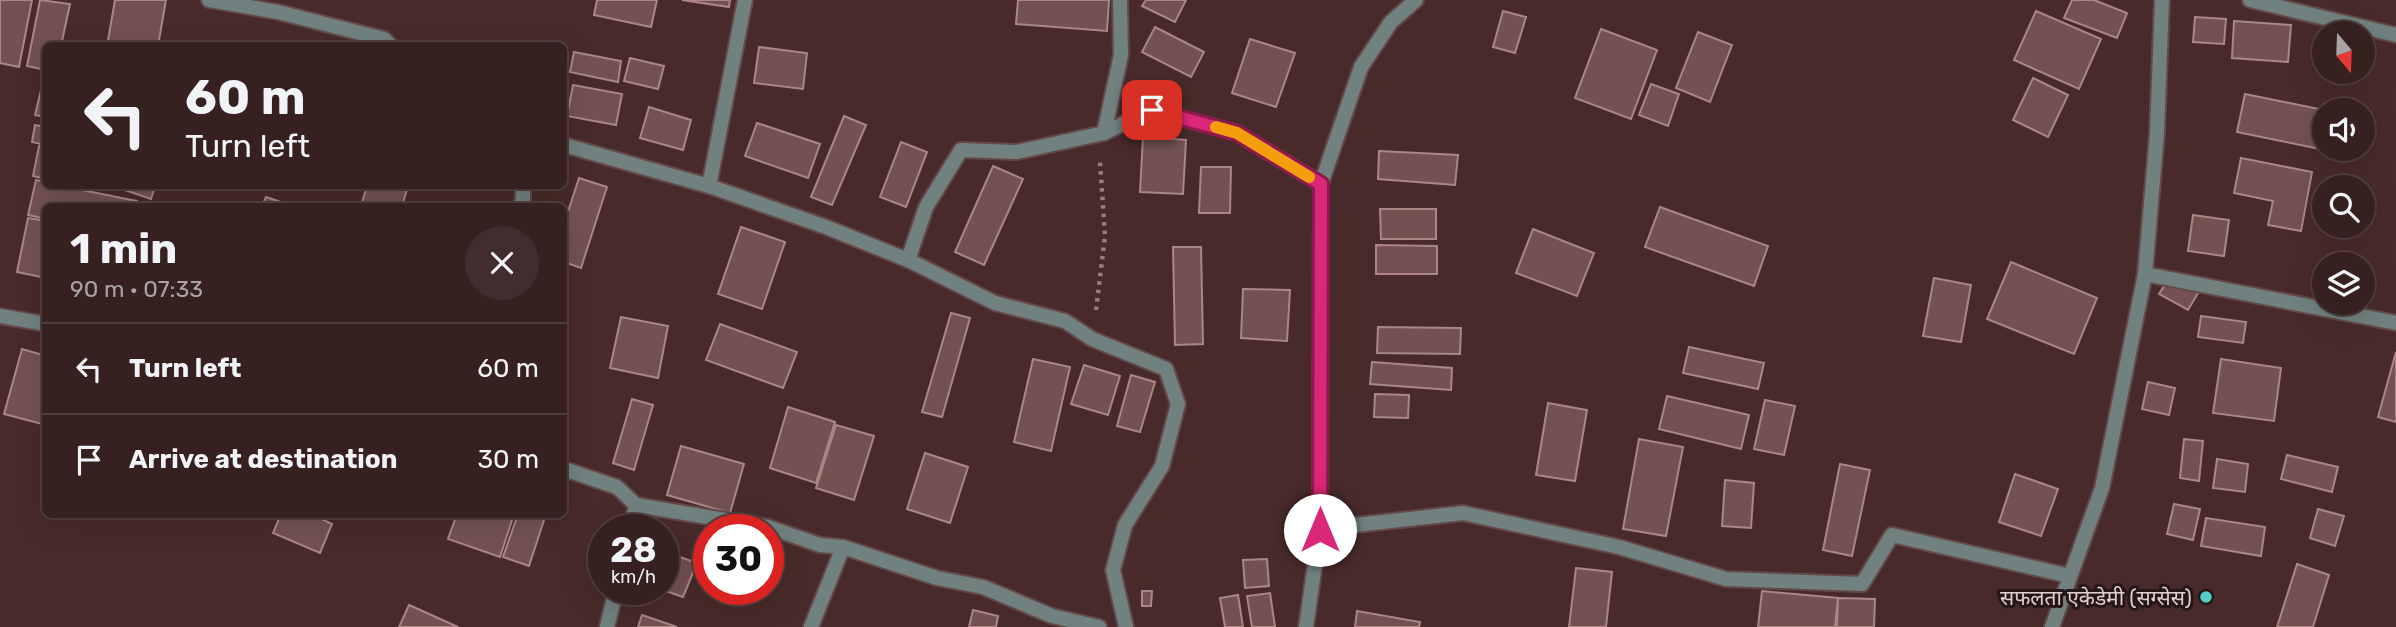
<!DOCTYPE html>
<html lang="en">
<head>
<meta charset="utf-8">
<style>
	:root { --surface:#362020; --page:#412d2d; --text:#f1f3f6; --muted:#aaa3a5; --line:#503e3e }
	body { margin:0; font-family:Rubik,"Noto Sans Devanagari",sans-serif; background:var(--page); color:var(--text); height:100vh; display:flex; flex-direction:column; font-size:26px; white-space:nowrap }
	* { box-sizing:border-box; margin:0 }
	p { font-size:23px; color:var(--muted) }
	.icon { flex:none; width:38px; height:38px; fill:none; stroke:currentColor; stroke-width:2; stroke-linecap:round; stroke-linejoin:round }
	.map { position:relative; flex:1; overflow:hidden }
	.panel { position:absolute; left:42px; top:203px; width:525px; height:315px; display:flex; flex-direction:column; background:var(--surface); border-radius:10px; box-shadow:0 7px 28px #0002,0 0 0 2px var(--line) }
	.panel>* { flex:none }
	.guide { position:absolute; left:42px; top:42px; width:525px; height:147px; border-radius:10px; box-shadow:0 7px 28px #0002,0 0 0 2px var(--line); background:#362020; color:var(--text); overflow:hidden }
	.needle { width:46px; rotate:161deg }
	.controls { position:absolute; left:2312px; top:21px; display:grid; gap:14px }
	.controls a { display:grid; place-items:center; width:63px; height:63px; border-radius:50%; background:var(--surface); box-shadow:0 7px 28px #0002,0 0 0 2px var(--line); font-size:35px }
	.speed { position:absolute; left:588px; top:514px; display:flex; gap:14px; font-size:35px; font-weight:700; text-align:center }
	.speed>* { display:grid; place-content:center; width:91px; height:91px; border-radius:50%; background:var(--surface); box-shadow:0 7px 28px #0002,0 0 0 2px var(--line); line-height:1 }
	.speed small { font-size:18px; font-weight:400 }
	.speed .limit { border:10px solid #d22; background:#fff; color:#111 }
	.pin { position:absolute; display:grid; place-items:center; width:60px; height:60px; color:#fff; margin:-30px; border-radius:14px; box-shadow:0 4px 10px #0006 }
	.me { position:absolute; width:77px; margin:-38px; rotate:0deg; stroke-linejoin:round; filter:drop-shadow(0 0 5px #0008) }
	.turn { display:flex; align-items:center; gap:24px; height:147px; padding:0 28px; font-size:32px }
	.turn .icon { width:91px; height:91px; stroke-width:2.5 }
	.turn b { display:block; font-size:49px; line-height:60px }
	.round { display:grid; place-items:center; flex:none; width:74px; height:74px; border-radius:37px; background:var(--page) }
	.headline { display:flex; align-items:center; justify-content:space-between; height:119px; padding:0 28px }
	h1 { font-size:42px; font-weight:700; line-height:52px }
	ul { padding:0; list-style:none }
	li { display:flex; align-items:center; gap:21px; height:91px; padding:0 28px; border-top:2px solid var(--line) }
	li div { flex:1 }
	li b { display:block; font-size:26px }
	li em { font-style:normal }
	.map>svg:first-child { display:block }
</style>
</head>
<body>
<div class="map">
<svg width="2396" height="627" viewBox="0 0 2396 627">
	<rect width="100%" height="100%" fill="#482a2a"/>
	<g fill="#735151" stroke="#ab8685" stroke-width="2">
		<polygon points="0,0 32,0 19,67 0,63"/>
		<polygon points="40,0 70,4 61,46 46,46 46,70 27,66"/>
		<polygon points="115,0 166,0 158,46 107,46"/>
		<polygon points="597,0 657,0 651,27 594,15"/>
		<polygon points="682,0 730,0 729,7"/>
		<polygon points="1018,0 1109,0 1107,31 1016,24"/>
		<polygon points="1146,0 1186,0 1175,22 1142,6"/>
		<polygon points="2072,0 2094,0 2127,13 2117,38 2064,18"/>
		<polygon points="1503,11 1526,17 1515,53 1493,47"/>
		<polygon points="2036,11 2101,39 2079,89 2014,60"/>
		<polygon points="2195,17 2226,19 2224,44 2193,42"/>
		<polygon points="2234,21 2291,25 2288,62 2232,58"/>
		<polygon points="1155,27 1204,52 1191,77 1142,52"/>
		<polygon points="1601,29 1657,50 1631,119 1575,98"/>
		<polygon points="1698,32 1732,45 1710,102 1676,88"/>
		<polygon points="1250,39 1295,53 1276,107 1232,93"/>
		<polygon points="759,47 807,53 803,89 754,83"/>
		<polygon points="574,52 621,61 618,82 570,72"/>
		<polygon points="630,58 664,66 658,89 624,81"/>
		<polygon points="44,78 46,79 46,117 35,115"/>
		<polygon points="2033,78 2068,95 2048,137 2013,120"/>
		<polygon points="1651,84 1679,94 1668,126 1639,115"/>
		<polygon points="573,85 622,94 616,125 567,116"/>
		<polygon points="2245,94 2324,110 2324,149 2340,149 2339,153 2237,132"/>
		<polygon points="649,107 691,120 683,150 640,138"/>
		<polygon points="844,116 866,125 832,205 811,197"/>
		<polygon points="757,123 820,144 808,178 745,156"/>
		<polygon points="35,125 46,127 46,145 32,142"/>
		<polygon points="1143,137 1186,140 1183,194 1140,192"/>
		<polygon points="901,142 927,152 906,207 880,197"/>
		<polygon points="39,146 46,148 46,179 33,176"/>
		<polygon points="1379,151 1458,155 1455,185 1378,179"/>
		<polygon points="2241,158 2312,172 2301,231 2268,225 2273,201 2234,193"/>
		<polygon points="993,166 1023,179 984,265 955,252"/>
		<polygon points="1201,167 1231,167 1230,213 1199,213"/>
		<polygon points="579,178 607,187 581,268 564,262 564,224"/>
		<polygon points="36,180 46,182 46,186 62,186 137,201 136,206 46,206 46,219 28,215"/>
		<polygon points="113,186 155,186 151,199"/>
		<polygon points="367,186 408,186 402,206 361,206"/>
		<polygon points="266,197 290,205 290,206 262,206"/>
		<polygon points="1660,207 1768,246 1754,286 1645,247"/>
		<polygon points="1380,209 1436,209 1436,239 1381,239"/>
		<polygon points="2193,215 2229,220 2224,256 2188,251"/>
		<polygon points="28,218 46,221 46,278 17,272"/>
		<polygon points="741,227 785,242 762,309 718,294"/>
		<polygon points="1533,229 1594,253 1577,296 1516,273"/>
		<polygon points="1376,245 1437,246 1437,274 1376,274"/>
		<polygon points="1173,247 1201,247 1203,344 1175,345"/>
		<polygon points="2011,262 2097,298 2074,354 1987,319"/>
		<polygon points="2173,272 2201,288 2188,310 2159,294"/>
		<polygon points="1934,278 1971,285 1961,342 1923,336"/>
		<polygon points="1243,289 1290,290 1287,341 1241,338"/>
		<polygon points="951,313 970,318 942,417 922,412"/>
		<polygon points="2201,316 2246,322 2243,343 2198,337"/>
		<polygon points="621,317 668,326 658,378 610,368"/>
		<polygon points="720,324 797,352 783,388 706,360"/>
		<polygon points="1378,327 1461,328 1460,354 1377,353"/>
		<polygon points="1689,347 1764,363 1758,389 1683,373"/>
		<polygon points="22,349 46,356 46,425 4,414"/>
		<polygon points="2396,352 2396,422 2378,417"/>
		<polygon points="1033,359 1070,367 1051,451 1014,442"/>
		<polygon points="2221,359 2281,368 2274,421 2213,413"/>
		<polygon points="1372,362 1452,368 1451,390 1370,384"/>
		<polygon points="1084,365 1120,376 1108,415 1071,404"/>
		<polygon points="1131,375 1155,382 1140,432 1117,426"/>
		<polygon points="2148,382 2175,388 2169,415 2142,409"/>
		<polygon points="1375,394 1409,395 1408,418 1374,417"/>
		<polygon points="1667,396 1749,415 1741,449 1659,429"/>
		<polygon points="632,399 653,405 634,470 613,463"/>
		<polygon points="1765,400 1795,406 1784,455 1754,449"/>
		<polygon points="1548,403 1587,410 1575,481 1536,475"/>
		<polygon points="788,407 835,422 816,483 770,468"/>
		<polygon points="836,425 874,436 854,500 816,488"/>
		<polygon points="1639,439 1683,447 1666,536 1623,529"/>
		<polygon points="2184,439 2203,441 2199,481 2180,478"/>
		<polygon points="681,446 744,464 730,513 667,495"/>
		<polygon points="925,453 968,467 950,523 907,509"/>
		<polygon points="2287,455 2338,467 2332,492 2281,479"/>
		<polygon points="2217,459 2248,464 2245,492 2213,488"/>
		<polygon points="1840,464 1870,470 1852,556 1823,550"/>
		<polygon points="2015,474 2058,489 2041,536 1999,522"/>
		<polygon points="1725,480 1754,483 1751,528 1722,526"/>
		<polygon points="2174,504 2200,509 2193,540 2167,534"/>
		<polygon points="2318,509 2344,516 2335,546 2310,538"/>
		<polygon points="281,514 311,514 332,524 320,553 273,533"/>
		<polygon points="457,514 514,514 500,557 448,539"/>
		<polygon points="518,514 546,514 529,566 503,557"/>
		<polygon points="2206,518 2265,527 2261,556 2201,546"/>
		<polygon points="663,551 697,563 683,597 663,590"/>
		<polygon points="1267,559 1269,586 1245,588 1243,560"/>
		<polygon points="2297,564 2329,575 2313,627 2277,627"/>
		<polygon points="1576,568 1612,572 1606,627 1569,627"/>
		<polygon points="1142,591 1152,591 1151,606 1142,606"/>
		<polygon points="1762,591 1838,598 1835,627 1758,627"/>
		<polygon points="1270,593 1275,627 1252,627 1247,596"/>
		<polygon points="1238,595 1243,627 1225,627 1220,598"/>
		<polygon points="1838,598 1875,599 1874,627 1837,627"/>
		<polygon points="409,605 458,627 399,627"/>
		<polygon points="973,610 998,616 996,627 969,627"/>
		<polygon points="1357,611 1420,622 1419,627 1355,627"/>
		<polygon points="642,615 677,627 638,627"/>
	</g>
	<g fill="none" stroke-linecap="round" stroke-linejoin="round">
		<g stroke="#644848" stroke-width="18">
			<polyline id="service" points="709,186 745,0"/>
		</g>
		<g stroke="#644848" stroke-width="18">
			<g id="minor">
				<polyline points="209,0 278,12 384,39 391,46"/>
				<polyline points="2250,0 2396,35"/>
				<polyline points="1104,133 1121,55 1120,0"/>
				<polyline points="564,145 709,186 826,227 908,260 995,303 1065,321 1092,339 1166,369 1178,404 1162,466 1125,525 1113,570 1126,627"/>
				<polyline points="520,206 523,200 523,186"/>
				<polyline points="908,260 926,207 961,150 1017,152 1104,133 1152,110 1237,133 1321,184"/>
				<polyline points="2145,274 2396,323"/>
				<polyline points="0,316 46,324"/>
				<polyline points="564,469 617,487 636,505 768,527 820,545 843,547 937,578 983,587 1052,616 1099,627"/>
				<polyline points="1320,529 1463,513 1619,547 1726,579 1862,584 1892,535 2070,576"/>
				<polyline points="630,530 636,505"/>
				<polyline points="607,627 616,590"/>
				<polyline points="811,627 843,547"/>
				<polyline points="1306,627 1320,529 1321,184 1361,67 1391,22 1416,0"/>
				<polyline points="2052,627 2102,488 2145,274 2157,133 2162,0"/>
			</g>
		</g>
		<polyline stroke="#977e7e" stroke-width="4.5" stroke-dasharray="3.5 5" stroke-linecap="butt" points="1096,310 1105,236 1100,162"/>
		<use href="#service" stroke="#70817f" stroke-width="14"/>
		<use href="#minor" stroke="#70817f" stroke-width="14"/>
	</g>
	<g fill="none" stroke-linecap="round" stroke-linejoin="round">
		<g stroke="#8e194d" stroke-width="18">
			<polyline id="route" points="1152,110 1237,133 1321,184 1320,530"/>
		</g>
		<use href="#route" stroke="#db2777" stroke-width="12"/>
		<polyline stroke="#f59e0b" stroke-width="12" points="1216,127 1237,133 1309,177"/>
	</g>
	<circle fill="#54cdc7" stroke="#251717" stroke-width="2.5" cx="2206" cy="597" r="7"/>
	<g text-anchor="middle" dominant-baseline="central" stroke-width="6" stroke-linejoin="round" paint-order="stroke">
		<g font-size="21" fill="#e2cece" stroke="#251717" text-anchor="end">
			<text x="2192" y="597">सफलता एकेडेमी (सग्सेस)</text>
		</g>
	</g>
</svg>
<div class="controls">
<a><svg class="needle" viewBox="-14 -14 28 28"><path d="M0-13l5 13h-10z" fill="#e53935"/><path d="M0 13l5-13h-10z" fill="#aaa3a5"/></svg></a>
<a><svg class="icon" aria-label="sound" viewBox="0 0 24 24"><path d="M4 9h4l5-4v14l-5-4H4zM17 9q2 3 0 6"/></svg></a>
<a><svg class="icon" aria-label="search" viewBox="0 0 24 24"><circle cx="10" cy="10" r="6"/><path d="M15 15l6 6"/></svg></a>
<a><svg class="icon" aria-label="layers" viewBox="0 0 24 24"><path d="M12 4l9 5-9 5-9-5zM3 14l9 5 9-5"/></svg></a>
</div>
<div class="speed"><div>28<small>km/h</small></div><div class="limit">30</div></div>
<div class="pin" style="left:1152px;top:110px;background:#d93025"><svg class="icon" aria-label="arrive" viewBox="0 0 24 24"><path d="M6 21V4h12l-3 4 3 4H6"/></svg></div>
<svg class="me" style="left:1320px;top:530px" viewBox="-20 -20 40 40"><circle r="19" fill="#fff"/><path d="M0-13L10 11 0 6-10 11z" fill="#db2777"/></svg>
<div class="guide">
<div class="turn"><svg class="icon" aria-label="left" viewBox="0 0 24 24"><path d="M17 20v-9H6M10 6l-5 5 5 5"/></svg><div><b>60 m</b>Turn left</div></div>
</div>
<section class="panel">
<div class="headline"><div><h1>1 min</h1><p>90 m · 07:33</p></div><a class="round"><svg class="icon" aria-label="close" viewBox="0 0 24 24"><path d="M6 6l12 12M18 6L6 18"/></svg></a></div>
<ul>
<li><svg class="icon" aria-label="left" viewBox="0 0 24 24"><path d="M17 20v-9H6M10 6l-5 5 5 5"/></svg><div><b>Turn left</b></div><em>60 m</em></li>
<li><svg class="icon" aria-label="arrive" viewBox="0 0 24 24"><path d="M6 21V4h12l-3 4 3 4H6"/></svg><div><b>Arrive at destination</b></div><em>30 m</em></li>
</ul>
</section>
</div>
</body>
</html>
